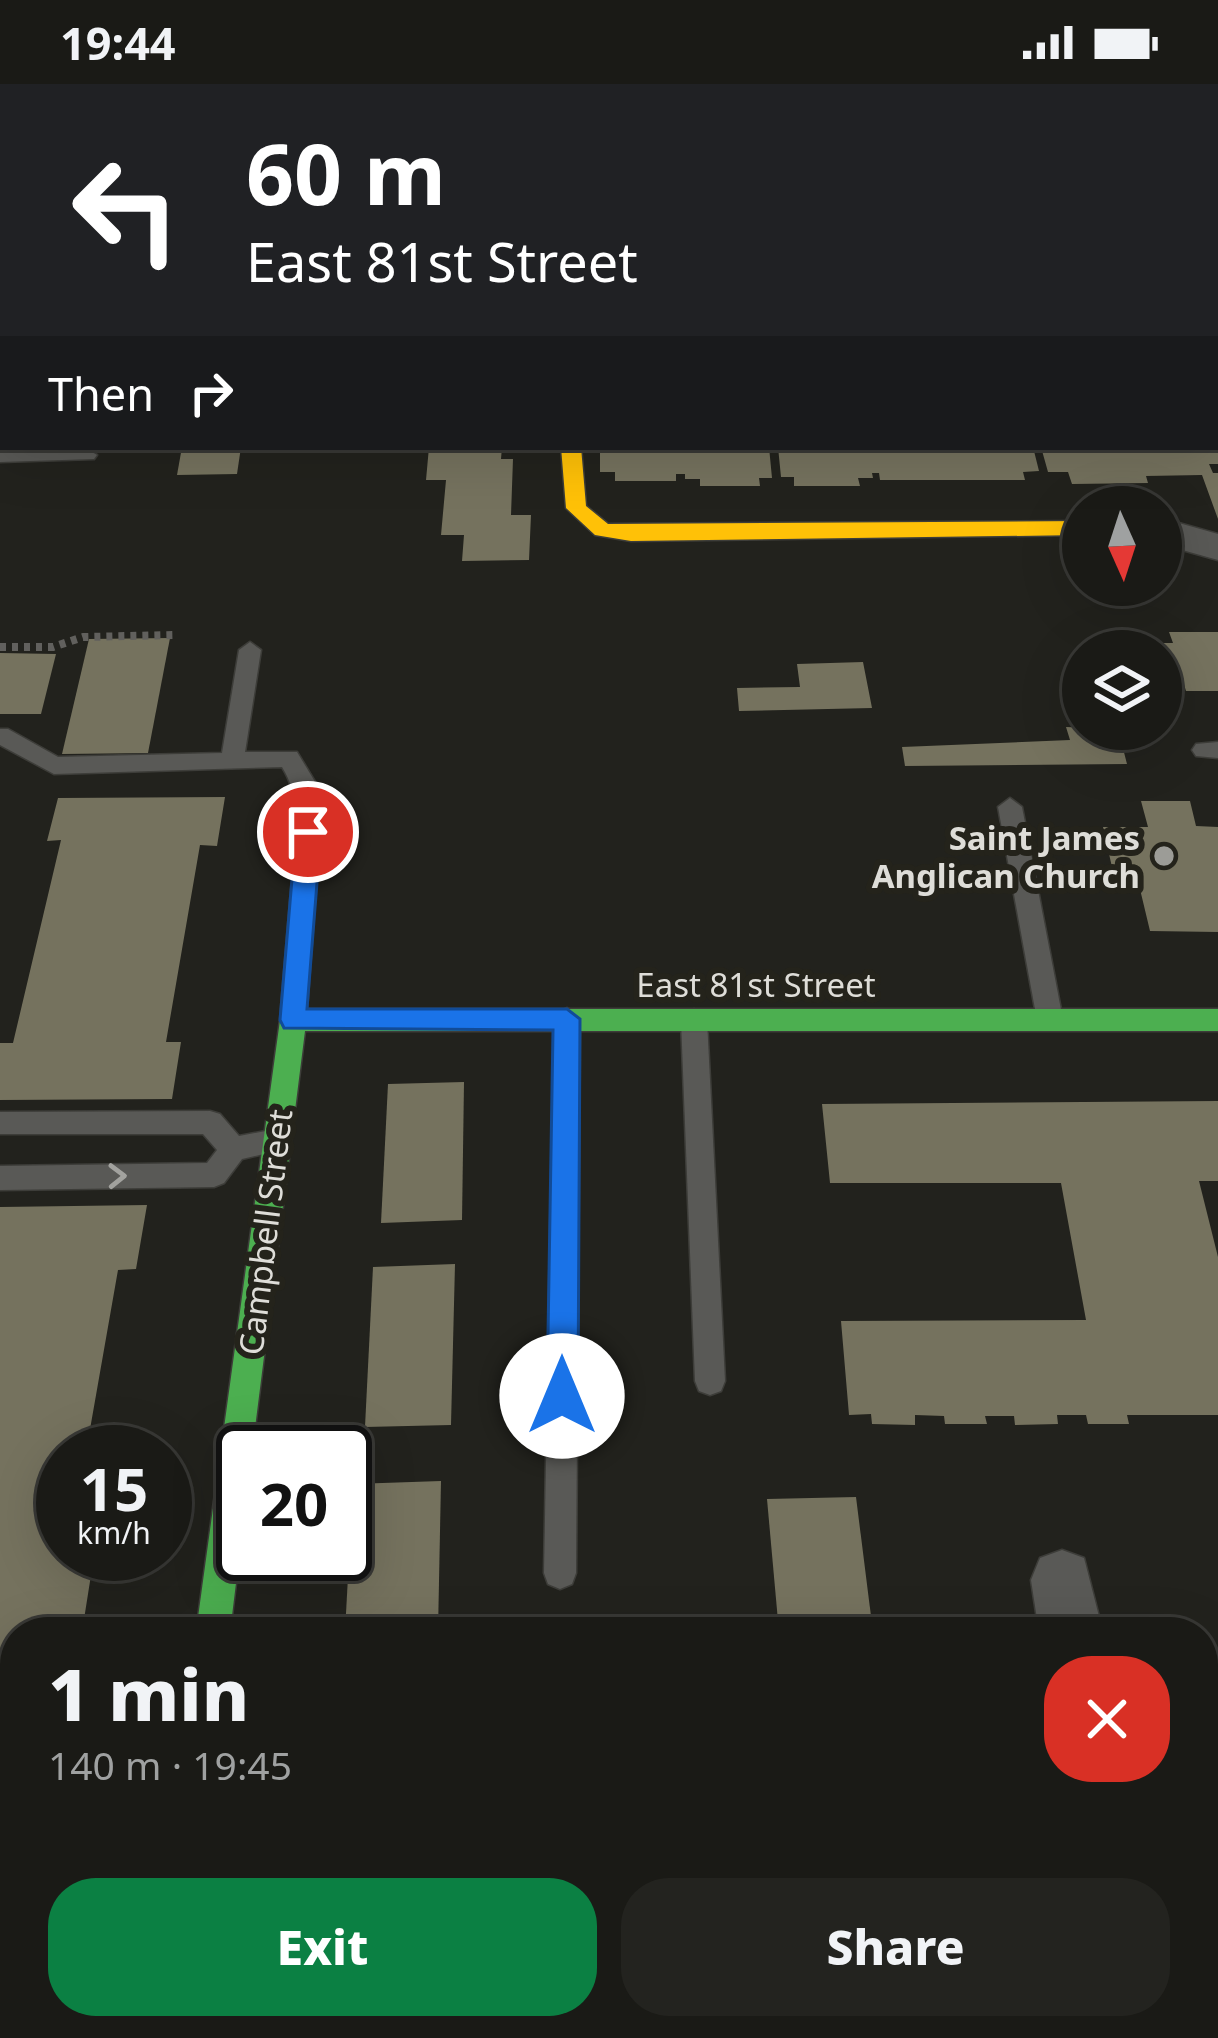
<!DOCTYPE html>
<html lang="en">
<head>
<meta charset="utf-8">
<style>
	:root { --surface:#1a1a16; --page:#23231f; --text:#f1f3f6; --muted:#9fa1a1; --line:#383835; --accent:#0b8043 }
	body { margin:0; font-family:"Noto Sans",sans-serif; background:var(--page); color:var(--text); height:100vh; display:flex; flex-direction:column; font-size:45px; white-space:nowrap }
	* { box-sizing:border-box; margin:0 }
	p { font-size:39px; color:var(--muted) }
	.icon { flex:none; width:66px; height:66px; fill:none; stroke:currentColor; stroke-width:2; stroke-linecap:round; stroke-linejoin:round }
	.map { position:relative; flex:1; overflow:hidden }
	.panel { position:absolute; left:0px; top:1533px; width:1218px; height:423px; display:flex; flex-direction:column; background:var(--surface); border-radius:48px 48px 0 0; box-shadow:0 12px 48px #0002,0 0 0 3px var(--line) }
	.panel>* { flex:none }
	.banner { position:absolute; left:0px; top:0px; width:1218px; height:366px; box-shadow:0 12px 48px #0002,0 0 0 3px var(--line); background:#202124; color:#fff; overflow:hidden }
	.needle { width:78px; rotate:177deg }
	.tools { position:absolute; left:1062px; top:402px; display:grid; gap:24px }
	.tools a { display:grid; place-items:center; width:120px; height:120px; border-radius:50%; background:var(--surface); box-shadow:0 12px 48px #0002,0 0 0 3px var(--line); font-size:60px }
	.speed { position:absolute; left:36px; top:1341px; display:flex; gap:24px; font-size:60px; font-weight:700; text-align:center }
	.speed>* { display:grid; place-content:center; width:156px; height:156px; border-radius:50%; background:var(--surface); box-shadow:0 12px 48px #0002,0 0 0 3px var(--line); line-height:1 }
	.speed small { font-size:30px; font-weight:400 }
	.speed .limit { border:6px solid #111; border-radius:18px; background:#fff; color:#111 }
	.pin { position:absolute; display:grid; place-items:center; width:102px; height:102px; color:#fff; margin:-51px; border:6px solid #fff; border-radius:50%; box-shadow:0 3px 12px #0007 }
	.me { position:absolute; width:132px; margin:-66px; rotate:0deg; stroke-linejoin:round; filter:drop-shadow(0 0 9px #0008) }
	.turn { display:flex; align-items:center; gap:42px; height:252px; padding:0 48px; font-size:54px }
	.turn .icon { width:156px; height:156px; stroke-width:2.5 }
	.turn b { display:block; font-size:84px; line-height:102px }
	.then { display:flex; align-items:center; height:114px; padding:0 48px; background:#0003; gap:24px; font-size:45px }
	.round { display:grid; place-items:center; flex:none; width:126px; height:126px; border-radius:48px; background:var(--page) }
	.head { display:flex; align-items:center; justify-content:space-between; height:204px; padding:0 48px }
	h1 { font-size:72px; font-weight:800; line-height:90px }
	.button { display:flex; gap:24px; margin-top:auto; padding:24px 48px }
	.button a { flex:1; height:138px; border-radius:48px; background:var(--accent); color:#fff; font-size:48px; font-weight:800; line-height:138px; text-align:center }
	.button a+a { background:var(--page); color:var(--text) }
	.status { display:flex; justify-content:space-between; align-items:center; height:84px; padding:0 60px; background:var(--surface); direction:ltr }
	.status svg { height:33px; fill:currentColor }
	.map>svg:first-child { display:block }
</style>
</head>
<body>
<div class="status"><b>19:44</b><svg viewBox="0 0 49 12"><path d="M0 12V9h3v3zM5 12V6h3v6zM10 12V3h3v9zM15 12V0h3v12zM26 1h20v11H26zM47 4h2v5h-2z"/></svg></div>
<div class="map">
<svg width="1218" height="1954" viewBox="0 0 1218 1954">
	<rect width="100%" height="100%" fill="#22221d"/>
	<g fill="#75725e">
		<polygon points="182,363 241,363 237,390 177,391"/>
		<polygon points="429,363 502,363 501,375 513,375 511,431 531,431 529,476 462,477 464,451 441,451 446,396 426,396"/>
		<polygon points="600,363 769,363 772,394 759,394 760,402 700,402 700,395 685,395 685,390 676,390 676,397 615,397 615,388 600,388"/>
		<polygon points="778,363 1033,363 1039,387 1023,388 1025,396 880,396 879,389 872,389 873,394 858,394 860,402 794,402 794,393 781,393"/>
		<polygon points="1041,363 1218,363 1218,380 1209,380 1213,389 1218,389 1218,435 1202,391 1146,392 1148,399 1072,400 1068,388 1048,388"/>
		<polygon points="1169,548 1218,548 1218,607 1186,607 1183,597 1173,597 1169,584 1176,584 1174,576 1161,576 1161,567 1145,567 1143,559 1173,559"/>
		<polygon points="170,554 148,669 62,670 89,555"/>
		<polygon points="0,569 56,570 41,630 0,630"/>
		<polygon points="863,578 872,624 739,627 737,604 800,603 797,580"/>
		<polygon points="1066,643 1118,645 1127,680 905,682 902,663 1070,656"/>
		<polygon points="225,713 217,762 200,761 166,958 181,958 172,1015 0,1016 0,959 13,959 61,756 47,757 58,714"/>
		<polygon points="1141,717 1190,717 1196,742 1218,743 1218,848 1150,847 1139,801 1116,801 1103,743 1148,743"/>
		<polygon points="464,998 462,1136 381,1139 388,1000"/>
		<polygon points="1218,1017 1218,1097 1199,1097 1218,1173 1218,1331 1127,1331 1129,1340 1088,1340 1086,1331 1057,1331 1058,1340 1015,1341 1014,1332 985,1332 987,1340 945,1340 944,1332 915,1331 915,1341 872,1340 871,1330 849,1331 841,1237 1086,1236 1061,1099 830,1099 822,1020"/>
		<polygon points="147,1121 136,1185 118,1186 86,1368 63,1368 63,1470 94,1472 82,1548 15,1548 15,1570 0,1570 0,1123"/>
		<polygon points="455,1180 451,1341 365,1343 373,1183"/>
		<polygon points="441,1397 438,1548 345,1548 353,1400"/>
		<polygon points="856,1413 873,1548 779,1548 767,1415"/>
		<polygon points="15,1776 16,1941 14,1954 0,1954 0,1777"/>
		<polygon points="310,1941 408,1941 408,1954 309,1954"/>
		<polygon points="883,1941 986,1941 988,1954 885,1954"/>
	</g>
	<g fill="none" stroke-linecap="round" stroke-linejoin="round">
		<g stroke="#3d3d39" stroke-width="3">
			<g id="lane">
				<polygon points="1218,0 1218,9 1215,10 1215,3 1208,3"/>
				<rect x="0" y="203" width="3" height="12"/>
				<polygon points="87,365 97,371 94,375 0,378 0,366"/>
				<path d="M250,558L261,566L245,668H297L320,706L317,754H299C289,726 301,714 282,683L54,690L0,661V645H8L58,673L222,669L239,566Z"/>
				<polygon points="1218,658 1218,674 1196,672 1192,666 1196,660"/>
				<polygon points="1010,714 1022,723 1063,936 1059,943 1041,943 1037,936 998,723"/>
				<polygon points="567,924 576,928 580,935 576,1489 572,1500 560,1505 548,1500 544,1489 554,935 558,928"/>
				<polygon points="694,925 703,929 707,936 725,1297 721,1307 710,1311 699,1307 695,1297 681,936 685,929"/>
				<polygon points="210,1027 220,1030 239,1052 276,1045 286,1049 290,1057 286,1065 242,1075 224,1099 214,1103 0,1106 0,1082 207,1079 217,1066 203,1050 0,1050 0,1028"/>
				<rect x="0" y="1706" width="15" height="36"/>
			</g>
		</g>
		<g stroke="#3d3d39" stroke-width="3">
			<g id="street">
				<rect x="1215" y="176" width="3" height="20"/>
				<polygon points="1161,434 1218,450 1218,476 1161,460"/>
				<polygon points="1062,1466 1084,1474 1103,1548 1039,1548 1031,1496 1040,1474"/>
				<polygon points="126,1941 198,1941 196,1954 124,1954"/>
				<polygon points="1102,1941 1174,1941 1176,1954 1104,1954"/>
			</g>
		</g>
		<g stroke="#3d3d39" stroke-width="3">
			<polygon id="fast" points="308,739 320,748 307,925 1218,925 1218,947 305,947 252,1368 243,1368 243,1442 230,1548 196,1548 280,936 296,748"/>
		</g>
		<g stroke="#3d3d39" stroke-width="3">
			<polygon id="slow" points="561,363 581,363 586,422 608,440 1083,437 1083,451 631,457 595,451 566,424"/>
		</g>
		<polyline stroke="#61605d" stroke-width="8" stroke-dasharray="6 6" stroke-linecap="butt" points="0,563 53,563 83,553 177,551"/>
		<use href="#lane" fill="#595956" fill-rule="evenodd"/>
		<use href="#street" fill="#595956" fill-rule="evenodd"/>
		<use href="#fast" fill="#4caf50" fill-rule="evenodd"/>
		<use href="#slow" fill="#ffc107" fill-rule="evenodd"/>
	</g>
	<defs><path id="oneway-chevron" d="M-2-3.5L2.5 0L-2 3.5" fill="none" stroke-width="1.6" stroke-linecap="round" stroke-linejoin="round" transform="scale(3)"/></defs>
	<use stroke="#a2a29e" href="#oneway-chevron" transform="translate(117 1092) rotate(-1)"/>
	<polygon fill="#1a73e8" stroke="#114b97" stroke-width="3" points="308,739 321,748 307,925 567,925 580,935 578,1312 573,1323 562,1327 551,1323 547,1312 553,946 284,944 280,936 296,748"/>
	<circle fill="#9c9c97" stroke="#24231b" stroke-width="4.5" cx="1164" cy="772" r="12"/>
	<g text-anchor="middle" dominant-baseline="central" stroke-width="12" stroke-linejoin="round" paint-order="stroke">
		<g font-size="33" font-weight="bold" fill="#deddd8" stroke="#24231b" text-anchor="end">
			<text x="1140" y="753">Saint James<tspan x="1140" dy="38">Anglican Church</tspan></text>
		</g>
		<g font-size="33" fill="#deddd8" stroke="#24231b">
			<text x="756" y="900">East 81st Street</text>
			<text transform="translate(265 1148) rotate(-83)">Campbell Street</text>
		</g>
	</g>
</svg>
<div class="tools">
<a><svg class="needle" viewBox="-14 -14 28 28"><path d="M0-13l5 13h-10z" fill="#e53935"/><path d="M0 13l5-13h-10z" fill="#9fa1a1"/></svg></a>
<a><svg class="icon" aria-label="layers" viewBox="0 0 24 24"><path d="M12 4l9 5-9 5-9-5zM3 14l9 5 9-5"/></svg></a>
</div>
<div class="speed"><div>15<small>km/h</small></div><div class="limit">20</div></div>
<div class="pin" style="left:308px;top:748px;background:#d93025"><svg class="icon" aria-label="arrive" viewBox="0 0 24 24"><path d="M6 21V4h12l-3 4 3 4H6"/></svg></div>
<svg class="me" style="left:562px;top:1312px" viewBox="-20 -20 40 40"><circle r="19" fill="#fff"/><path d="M0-13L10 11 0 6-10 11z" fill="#1a73e8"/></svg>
<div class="banner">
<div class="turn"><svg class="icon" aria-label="left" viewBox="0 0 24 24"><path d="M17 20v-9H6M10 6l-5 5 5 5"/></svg><div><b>60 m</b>East 81st Street</div></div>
<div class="then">Then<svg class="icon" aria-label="right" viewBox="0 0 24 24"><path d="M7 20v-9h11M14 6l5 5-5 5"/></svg></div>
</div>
<section class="panel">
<div class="head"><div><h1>1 min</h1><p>140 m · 19:45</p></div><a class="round" style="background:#d93025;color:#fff"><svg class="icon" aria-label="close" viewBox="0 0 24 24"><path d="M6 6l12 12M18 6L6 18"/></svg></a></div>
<div class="button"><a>Exit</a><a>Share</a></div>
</section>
</div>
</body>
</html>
